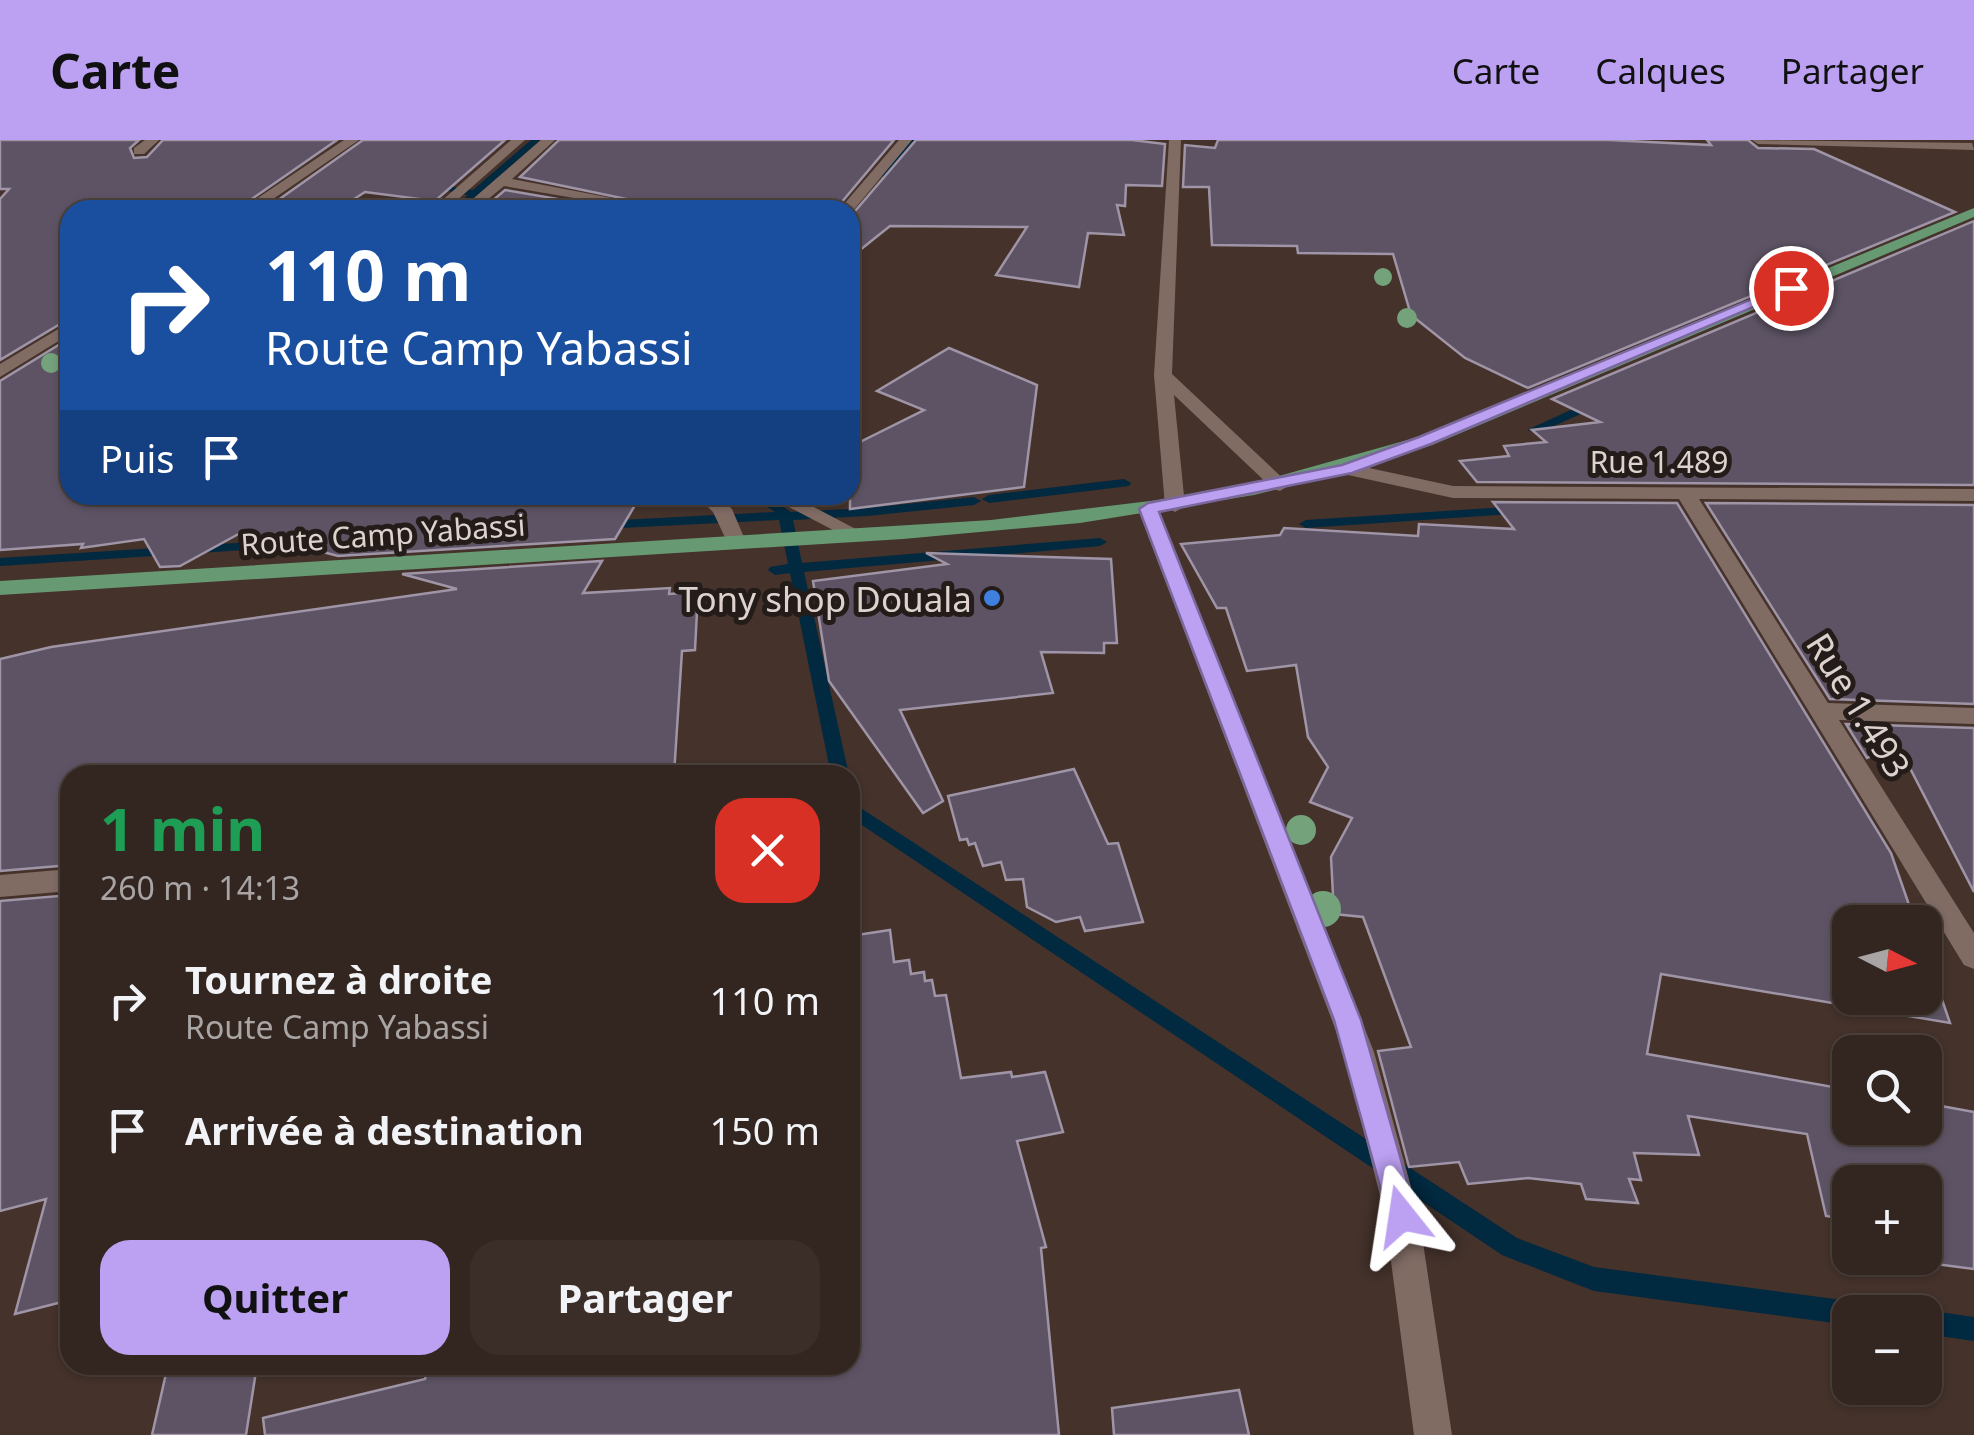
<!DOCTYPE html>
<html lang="fr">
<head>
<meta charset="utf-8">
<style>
	:root { --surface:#332620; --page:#3b2e29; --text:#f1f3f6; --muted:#a9a5a5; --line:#4e433e; --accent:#bca0f2 }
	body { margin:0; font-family:"Noto Sans",sans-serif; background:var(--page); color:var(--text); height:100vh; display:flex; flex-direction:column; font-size:38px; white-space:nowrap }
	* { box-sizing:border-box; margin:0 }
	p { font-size:32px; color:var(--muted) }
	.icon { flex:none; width:55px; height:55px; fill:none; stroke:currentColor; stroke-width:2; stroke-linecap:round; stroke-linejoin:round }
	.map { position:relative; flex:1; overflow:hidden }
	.side { position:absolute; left:60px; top:625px; width:800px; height:610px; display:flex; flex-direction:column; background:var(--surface); border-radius:30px; box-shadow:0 2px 8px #0004,0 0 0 2px var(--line) }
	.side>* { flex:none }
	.guide { position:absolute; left:60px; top:60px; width:800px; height:305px; border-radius:30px; box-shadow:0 2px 8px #0004,0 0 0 2px var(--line); background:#1a4fa0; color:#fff; overflow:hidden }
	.needle { width:65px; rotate:96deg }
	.fabs { position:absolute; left:1832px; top:765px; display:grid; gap:20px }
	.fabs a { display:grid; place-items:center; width:110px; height:110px; border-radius:20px; background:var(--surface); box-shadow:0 2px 8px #0004,0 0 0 2px var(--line); font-size:50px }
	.pin { position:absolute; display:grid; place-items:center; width:85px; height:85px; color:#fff; margin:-42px; border:5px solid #fff; border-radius:50%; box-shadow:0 2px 10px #0007 }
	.me { position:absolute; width:110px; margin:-55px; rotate:345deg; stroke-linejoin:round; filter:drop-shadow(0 0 8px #0008) }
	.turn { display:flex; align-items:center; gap:35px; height:210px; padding:0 40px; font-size:45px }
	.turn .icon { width:130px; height:130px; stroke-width:2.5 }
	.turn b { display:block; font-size:70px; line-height:85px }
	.then { display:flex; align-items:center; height:95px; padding:0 40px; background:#0003; gap:20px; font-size:38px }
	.round { display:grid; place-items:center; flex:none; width:105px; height:105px; border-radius:30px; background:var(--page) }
	.overview { display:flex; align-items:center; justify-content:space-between; height:170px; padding:0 40px }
	h1 { font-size:60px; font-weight:700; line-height:75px; color:#1e9e55 }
	.primary-button { display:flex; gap:20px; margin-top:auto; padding:20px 40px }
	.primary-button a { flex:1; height:115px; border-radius:30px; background:var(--accent); color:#111; font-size:40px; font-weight:700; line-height:115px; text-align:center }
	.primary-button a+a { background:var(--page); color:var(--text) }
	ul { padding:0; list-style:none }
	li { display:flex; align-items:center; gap:30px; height:130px; padding:0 40px }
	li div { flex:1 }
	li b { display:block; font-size:38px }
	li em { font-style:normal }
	header { display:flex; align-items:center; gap:60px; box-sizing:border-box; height:140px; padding:0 50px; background:var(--accent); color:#111 }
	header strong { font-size:48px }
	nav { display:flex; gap:55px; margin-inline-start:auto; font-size:35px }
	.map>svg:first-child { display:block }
</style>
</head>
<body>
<header>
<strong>Carte</strong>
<nav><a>Carte</a><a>Calques</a><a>Partager</a></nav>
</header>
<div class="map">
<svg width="1974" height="1295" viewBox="0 0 1974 1295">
	<rect width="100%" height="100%" fill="#44322b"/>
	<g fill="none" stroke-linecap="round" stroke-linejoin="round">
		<g fill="#012940" fill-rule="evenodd">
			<polygon points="531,0 540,0 462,70 451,70 468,55 424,46 429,43 473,50"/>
			<polygon points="909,0 918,0 890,38 884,38 882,36"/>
			<polygon points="1597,258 1603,262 1601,265 1538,293 1527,290"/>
			<polygon points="1124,339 1131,343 1129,346 989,363 982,359 989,355"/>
			<polygon points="750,355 766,355 791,372 867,368 974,357 981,361 974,365 867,376 793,380 802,423 1100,398 1107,402 1100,406 804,432 849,635 831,635 790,433 775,435 768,430 770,427 788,424 779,380 601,389 594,385 601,381 775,372"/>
			<polygon points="1522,366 1527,367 1527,373 1306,388 1299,384 1306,380"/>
			<polygon points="314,398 321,402 319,405 0,426 0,418"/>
			<polygon points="850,661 1517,1098 1594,1127 1850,1161 1859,1164 1862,1172 1850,1172 1850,1185 1594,1151 1502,1115 850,677"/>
			<polygon points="1925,1170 1974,1177 1974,1201 1925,1194 1925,1172 1918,1172"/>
		</g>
	</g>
	<g fill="#5d5364" stroke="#9f95a7" stroke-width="2.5">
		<polygon points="0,0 139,0 130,8 134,18 147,17 163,0 337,0 236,70 70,70 70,178 0,220 0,59 9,49 0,49"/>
		<polygon points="363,0 505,0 435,61 365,52 337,70 264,70"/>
		<polygon points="559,0 894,0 835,70 679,70 520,37"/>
		<polygon points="916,0 1132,0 1165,4 1162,46 1126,45 1125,66 1117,65 1124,95 1088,93 1079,147 996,135 1027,87 890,86 850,118 850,77"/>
		<polygon points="1218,0 1609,0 1711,5 1707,0 1748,0 1758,8 1814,9 1955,72 1528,248 1465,218 1411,175 1393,114 1298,113 1297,106 1212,105 1209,47 1183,47 1185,5 1215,8"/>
		<polygon points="505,50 622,70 486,66"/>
		<polygon points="1974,81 1974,345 1477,342 1460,321 1509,316 1504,306 1546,302 1532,290 1600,282 1552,259"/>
		<polygon points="70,198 70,355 641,355 615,399 338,416 244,391 180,426 160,427 144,399 81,408 83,404 0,410 0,241"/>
		<polygon points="949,208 1037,245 1024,347 850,369 850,307 924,270 877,251"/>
		<polygon points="1493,362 1677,363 1891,713 1915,782 1850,782 1850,858 1925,858 1925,810 1950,883 1661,834 1647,914 1850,950 1850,988 1925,988 1925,963 1974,972 1974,1129 1889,1118 1925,1118 1925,1042 1850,1042 1850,1080 1826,1076 1807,994 1688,976 1699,1015 1634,1013 1641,1040 1629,1039 1638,1063 1586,1059 1581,1044 1528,1038 1468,1044 1459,1022 1409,1027 1378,911 1411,907 1363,777 1334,774 1331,717 1352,678 1310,662 1328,627 1308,597 1296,525 1247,531 1226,468 1217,468 1181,404 1280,395 1284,388 1418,396 1419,384 1514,389"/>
		<polygon points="1706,363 1974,365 1974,564 1830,559"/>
		<polygon points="926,413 1111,419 1117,503 1104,503 1104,513 1041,512 1053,553 900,570 943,661 923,673 829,541 813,441 947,424"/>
		<polygon points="602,421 583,453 670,448 669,454 698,452 695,510 682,511 674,635 70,635 70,725 0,731 0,519 51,507 457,449 402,434"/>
		<polygon points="1846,584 1974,588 1974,752 1898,605 1867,618"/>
		<polygon points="1074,629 1108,704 1118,703 1143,782 1085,791 1080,777 1056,782 1027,767 1023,739 1006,740 1001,722 983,726 975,703 969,705 967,699 960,700 948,656"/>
		<polygon points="70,755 70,1160 15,1174 46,1059 0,1071 0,761"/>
		<polygon points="890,790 894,822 909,820 911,834 924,832 925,841 932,840 935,856 946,855 961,938 1011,932 1012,937 1045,932 1063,992 1017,1001 1046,1107 1041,1108 1059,1295 265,1295 263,1278 425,1239 428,1225 644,1225 676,1232 698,1225 850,1225 850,796"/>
		<polygon points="168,1225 257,1225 246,1295 152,1295"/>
		<polygon points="1239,1250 1249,1295 1114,1295 1112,1268"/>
	</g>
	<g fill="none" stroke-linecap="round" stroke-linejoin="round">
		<g fill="#816c64" fill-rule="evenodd">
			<polygon points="145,0 159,0 144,14 134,14 134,8"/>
			<polygon points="344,0 359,0 257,70 240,70"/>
			<polygon points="511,0 525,0 446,70 431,70"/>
			<polygon points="541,0 555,0 512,39 675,70 644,70 504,46 475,70 460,70"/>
			<polygon points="899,0 912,0 851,73 839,70"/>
			<polygon points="1169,0 1181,0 1172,234 1290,345 1280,351 1273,349 1174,255 1185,366 1175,372 1165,366 1154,235"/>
			<polygon points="1752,0 1972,3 1974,10 1758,4"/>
			<polygon points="70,182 70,194 0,237 0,224"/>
			<polygon points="1346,323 1453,346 1974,349 1974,361 1699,359 1828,563 1974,568 1974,584 1839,580 1974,793 1974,829 1964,825 1679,359 1453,358 1339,333 1339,325"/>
			<polygon points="696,355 718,355 732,369 746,402 743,406 729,406 713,372"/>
			<polygon points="766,355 791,355 869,396 866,400 852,400"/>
			<polygon points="1148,363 1158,369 1374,912 1419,1076 1452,1295 1414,1295 1385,1076 1344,912 1138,369"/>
			<polygon points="70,729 70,751 0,757 0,735"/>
		</g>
		<polygon fill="#679973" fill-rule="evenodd" points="1974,68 1974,77 1432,305 1347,332 1254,355 1080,383 903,399 0,455 0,441 991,380 1167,359 1254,343 1418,297"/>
	</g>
	<g fill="#73a27b">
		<circle cx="1383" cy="137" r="9"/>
		<circle cx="1407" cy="178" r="10"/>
		<circle cx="51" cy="223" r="10"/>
		<circle cx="1301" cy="690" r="15"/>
		<circle cx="1323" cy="769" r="18"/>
	</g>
	<polygon fill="#bca0f2" stroke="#7a689d" stroke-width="2.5" points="1786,145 1798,148 1431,304 1352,333 1159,372 1361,880 1417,1076 1413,1086 1402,1091 1391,1086 1334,880 1139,369 1148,363 1342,325 1419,297"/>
	<circle fill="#3f7fe0" stroke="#241c19" stroke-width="4" cx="992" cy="458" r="10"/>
	<g text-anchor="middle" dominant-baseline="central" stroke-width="10" stroke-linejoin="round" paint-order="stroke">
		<g font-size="30" fill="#ddd2cd" stroke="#241c19">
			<text x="1659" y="321">Rue 1.489</text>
			<text transform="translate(383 394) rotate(-4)">Route Camp Yabassi</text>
		</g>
		<g font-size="35" fill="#ddd2cd" stroke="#241c19" text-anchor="end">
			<text x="972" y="458">Tony shop Douala</text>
		</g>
		<g font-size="35" fill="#ddd2cd" stroke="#241c19">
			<text transform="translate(1859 565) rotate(58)">Rue 1.493</text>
		</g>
	</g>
</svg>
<div class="fabs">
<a><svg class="needle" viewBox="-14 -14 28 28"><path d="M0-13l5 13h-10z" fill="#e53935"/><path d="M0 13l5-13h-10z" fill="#a9a5a5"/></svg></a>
<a><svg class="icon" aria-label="search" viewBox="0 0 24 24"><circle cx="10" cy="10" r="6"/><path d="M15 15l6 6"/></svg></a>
<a>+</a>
<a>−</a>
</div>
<div class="pin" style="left:1791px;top:148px;background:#d93025"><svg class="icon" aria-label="arrive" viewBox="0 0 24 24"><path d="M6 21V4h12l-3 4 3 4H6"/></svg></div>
<svg class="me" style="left:1402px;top:1076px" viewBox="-20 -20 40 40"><path d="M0-17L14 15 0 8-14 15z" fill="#bca0f2" stroke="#fff" stroke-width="4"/></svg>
<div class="guide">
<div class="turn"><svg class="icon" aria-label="right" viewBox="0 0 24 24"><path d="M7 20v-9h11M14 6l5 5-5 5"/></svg><div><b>110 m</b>Route Camp Yabassi</div></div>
<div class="then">Puis<svg class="icon" aria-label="arrive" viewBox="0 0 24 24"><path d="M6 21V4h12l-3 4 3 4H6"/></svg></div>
</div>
<section class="side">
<div class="overview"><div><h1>1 min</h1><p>260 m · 14:13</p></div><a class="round" style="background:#d93025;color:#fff"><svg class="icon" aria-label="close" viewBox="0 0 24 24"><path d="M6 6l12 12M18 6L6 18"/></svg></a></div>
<ul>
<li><svg class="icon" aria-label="right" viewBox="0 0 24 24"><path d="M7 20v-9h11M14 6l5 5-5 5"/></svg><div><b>Tournez à droite</b><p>Route Camp Yabassi</p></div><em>110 m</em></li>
<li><svg class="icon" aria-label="arrive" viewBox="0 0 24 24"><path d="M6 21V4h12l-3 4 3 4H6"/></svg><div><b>Arrivée à destination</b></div><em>150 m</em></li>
</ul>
<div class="primary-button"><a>Quitter</a><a>Partager</a></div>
</section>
</div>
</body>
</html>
